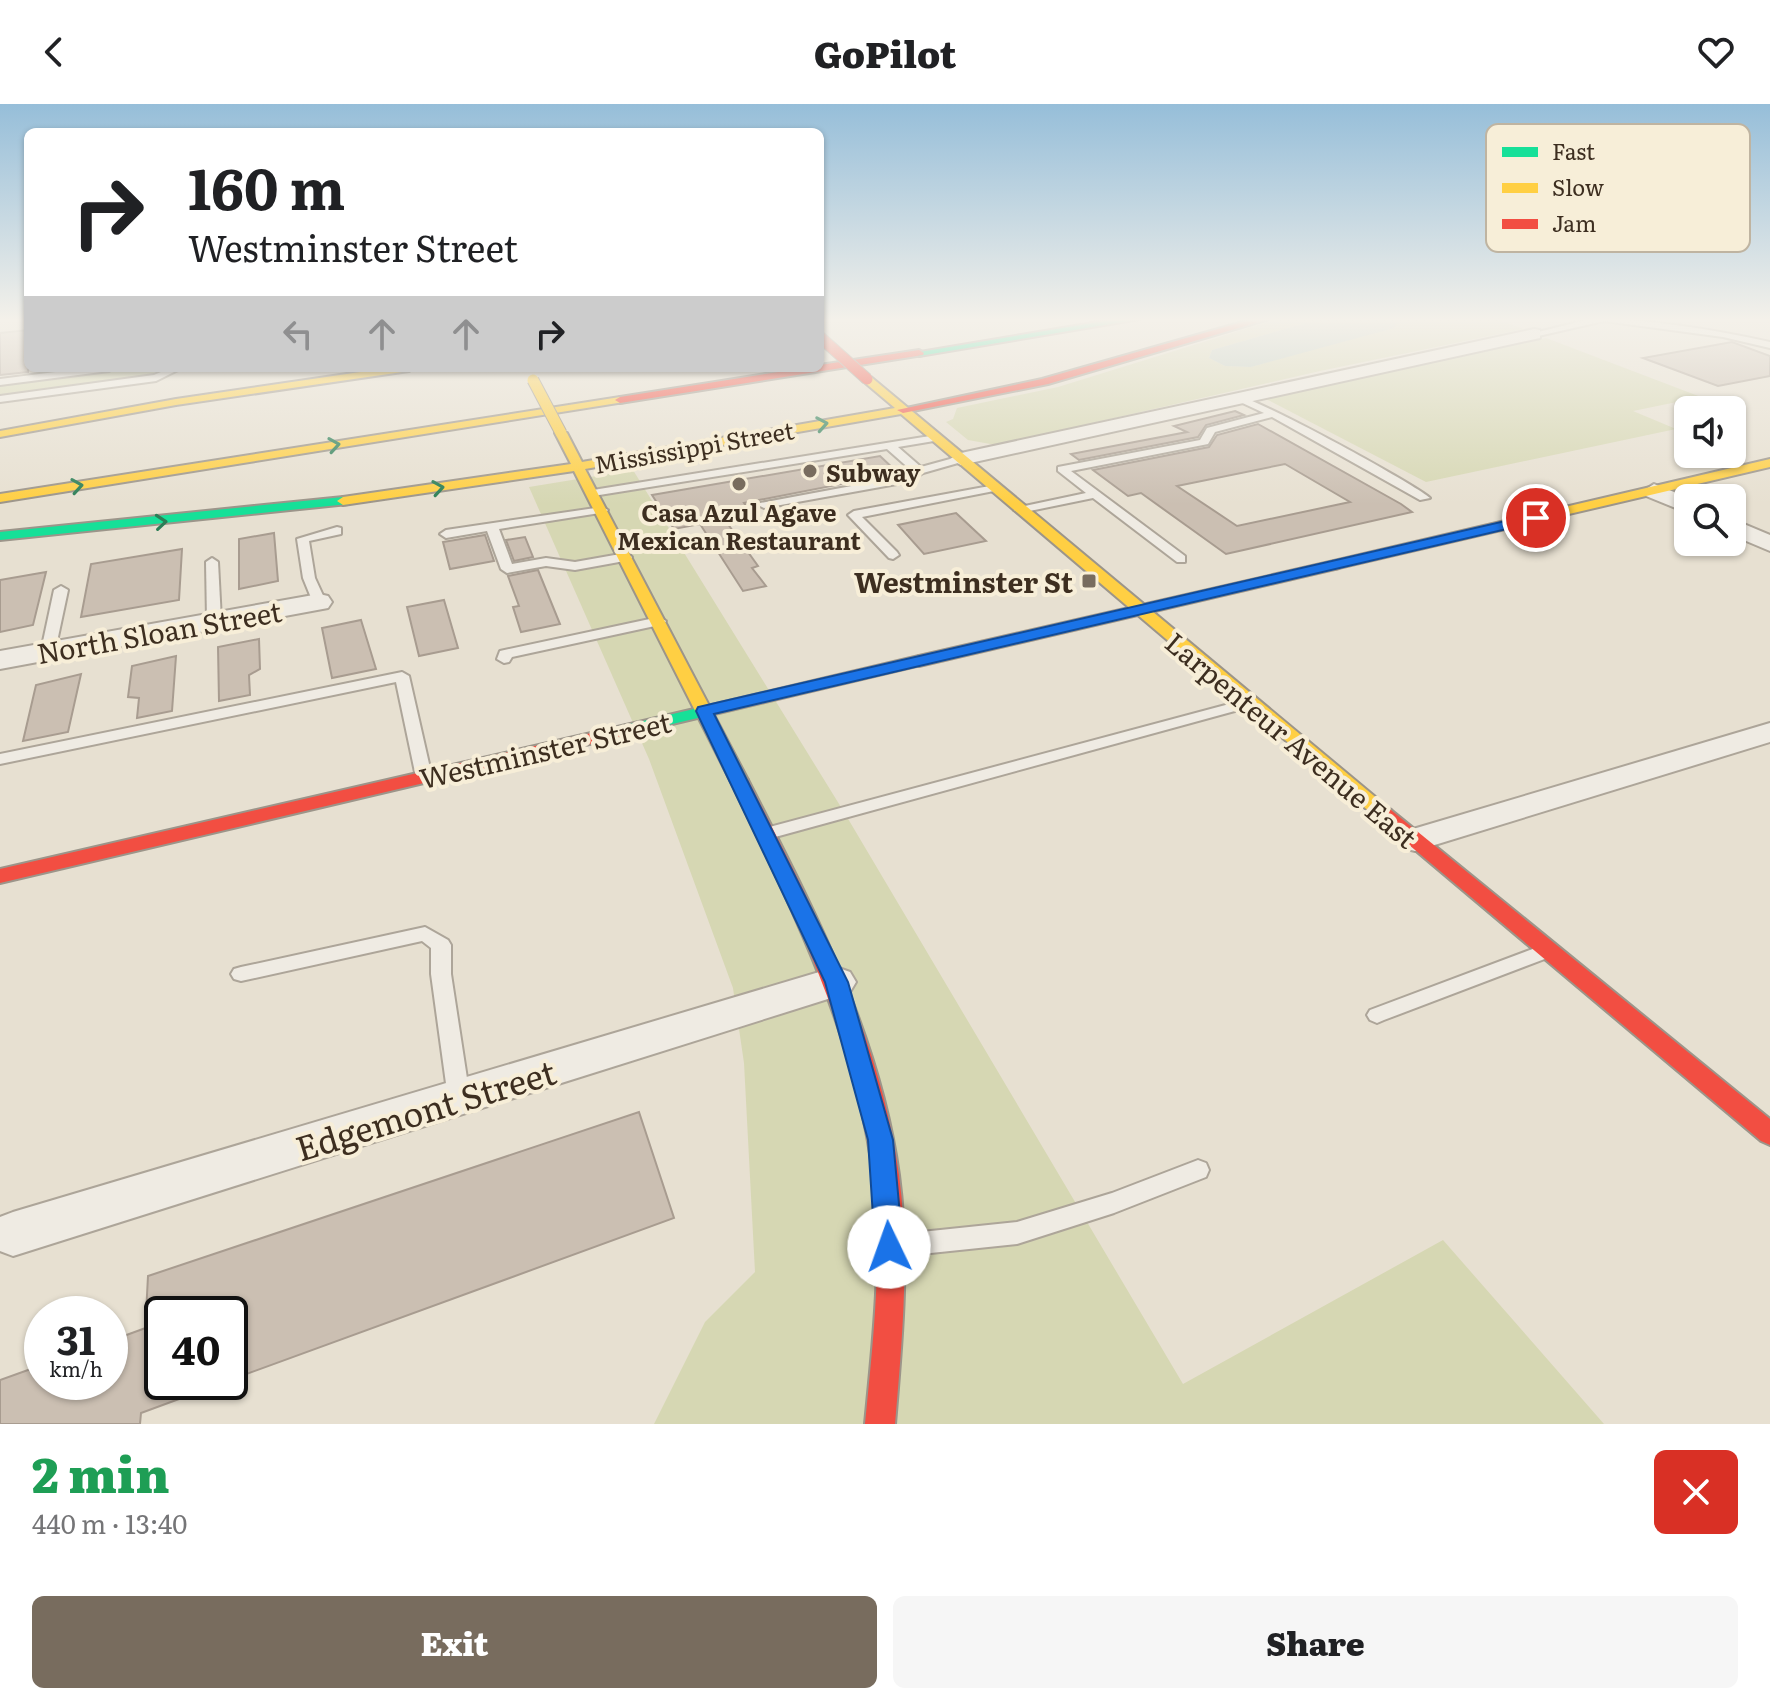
<!DOCTYPE html>
<html lang="en">
<head>
<meta charset="utf-8">
<style>
	:root { --surface:#fff; --page:#f6f6f6; --text:#202124; --muted:#757577; --accent:#786c5e }
	body { margin:0; font-family:Literata,serif; background:var(--page); color:var(--text); height:100vh; display:flex; flex-direction:column; font-size:30px; white-space:nowrap }
	* { box-sizing:border-box; margin:0 }
	p { font-size:26px; color:var(--muted) }
	.icon { flex:none; width:44px; height:44px; fill:none; stroke:currentColor; stroke-width:2; stroke-linecap:round; stroke-linejoin:round }
	.map { position:relative; height:1320px; overflow:hidden }
	.drawer { display:flex; flex-direction:column; background:var(--surface); flex:1 }
	.drawer>* { flex:none }
	.banner { position:absolute; left:24px; top:24px; width:800px; height:244px; border-radius:12px; box-shadow:0 2px 6px #0004; background:#fff; color:var(--text); overflow:hidden }
	.buttons { position:absolute; left:1674px; top:292px; display:grid; gap:16px }
	.buttons a { display:grid; place-items:center; width:72px; height:72px; border-radius:12px; background:var(--surface); box-shadow:0 2px 6px #0004; font-size:40px }
	.speed { position:absolute; left:24px; top:1192px; display:flex; gap:16px; font-size:40px; font-weight:700; text-align:center }
	.speed>* { display:grid; place-content:center; width:104px; height:104px; border-radius:50%; background:var(--surface); box-shadow:0 2px 6px #0004; line-height:1 }
	.speed small { font-size:20px; font-weight:400 }
	.speed .limit { border:4px solid #111; border-radius:12px; background:#fff; color:#111 }
	.pin { position:absolute; display:grid; place-items:center; width:68px; height:68px; color:#fff; margin:-34px; border:4px solid #fff; border-radius:50%; box-shadow:0 2px 8px #0007 }
	.me { position:absolute; width:88px; margin:-44px; rotate:357deg; stroke-linejoin:round; filter:drop-shadow(0 0 6px #0008) }
	.turn { display:flex; align-items:center; gap:28px; height:168px; padding:0 32px; font-size:36px }
	.turn .icon { width:104px; height:104px; stroke-width:2.5 }
	.turn b { display:block; font-size:56px; line-height:68px }
	.lanes { display:flex; align-items:center; height:76px; padding:0 32px; background:#0003; justify-content:center; gap:40px; direction:ltr }
	.lanes .off { opacity:.35 }
	.round { display:grid; place-items:center; flex:none; width:84px; height:84px; border-radius:12px; background:var(--page) }
	.overview { display:flex; align-items:center; justify-content:space-between; height:136px; padding:0 32px }
	h1 { font-size:48px; font-weight:800; line-height:60px; color:#1e9e55 }
	.primary-button { display:flex; gap:16px; margin-top:auto; padding:16px 32px }
	.primary-button a { flex:1; height:92px; border-radius:12px; background:var(--accent); color:#fff; font-size:32px; font-weight:800; line-height:92px; text-align:center }
	.primary-button a+a { background:var(--page); color:var(--text) }
	header { display:flex; justify-content:space-between; align-items:center; height:104px; padding:0 32px; background:var(--surface); font-size:36px; font-weight:800 }
	.map>svg:first-child { display:block }
</style>
</head>
<body>
<header><svg class="icon" aria-label="back" viewBox="0 0 24 24"><path d="M15 5l-7 7 7 7"/></svg>GoPilot<svg class="icon" aria-label="heart" viewBox="0 0 24 24"><path d="M12 20l-8-8c-3-5 5-10 8-4 3-6 11-1 8 4z"/></svg></header>
<div class="map">
<svg width="1770" height="1320" viewBox="0 0 1770 1320">
	<rect width="100%" height="100%" fill="#e7e0d1"/>
	<g fill="#d6d7b3">
		<polygon points="1278,215 1320,215 1212,246 1209,254 1225,262 1251,263 1397,219 1387,215 1497,215 1523,225 1320,267 996,341 968,336 946,318 953,315 957,304 1058,283"/>
		<polygon points="1546,234 1701,293 1633,307 1676,325 1426,378 1266,295"/>
		<polygon points="123,264 159,266 146,273 0,293 0,279"/>
		<polygon points="633,366 844,708 1183,1280 1443,1136 1604,1320 654,1320 705,1218 755,1168 744,959 733,884 649,655 529,383"/>
	</g>
	<polygon fill="#bcccc2" points="1320,215 1387,215 1397,219 1394,224 1251,263 1225,262 1209,254 1212,246"/>
	<g fill="#cbbfb2" stroke="#a89c90" stroke-width="2" fill-rule="evenodd">
		<polygon points="28,226 28,268 0,271 0,229"/>
		<polygon points="1732,238 1770,252 1770,272 1718,282 1643,254"/>
		<polygon points="1235,307 1244,311 1206,321 1198,333 1079,356 1071,350 1187,328 1174,322"/>
		<path d="M1258,320L1401,400L1412,408L1226,450L1141,389L1128,392L1093,366L1209,343L1217,331ZM1285,360L1350,398L1237,422L1177,382Z"/>
		<polygon points="880,352 898,369 744,399 753,411 725,416 758,462 752,464 766,482 743,487 700,420 674,425 652,391"/>
		<polygon points="956,409 986,437 924,450 898,421"/>
		<polygon points="274,429 278,477 239,485 239,435"/>
		<polygon points="485,431 494,457 450,465 443,438"/>
		<polygon points="525,433 533,453 514,457 506,436"/>
		<polygon points="182,445 179,496 81,513 91,460"/>
		<polygon points="538,466 560,520 521,528 513,503 519,502 508,472"/>
		<polygon points="46,468 33,521 0,528 0,476"/>
		<polygon points="444,496 458,544 419,552 407,503"/>
		<polygon points="361,516 376,565 332,574 322,524"/>
		<polygon points="259,535 260,565 249,571 250,591 219,597 218,543"/>
		<polygon points="176,552 172,607 137,614 139,594 128,593 132,562"/>
		<polygon points="81,570 68,628 23,637 36,581"/>
		<polygon points="639,1008 674,1114 230,1276 230,1210 146,1210 148,1172"/>
		<polygon points="162,1218 162,1278 217,1281 141,1309 140,1320 0,1320 0,1276 42,1261 42,1278 110,1278 110,1237"/>
	</g>
	<g fill="none" stroke-linecap="round" stroke-linejoin="round">
		<g stroke="#ada599" stroke-width="4">
			<g id="lane">
				<path d="M1590,215C1651,215 1711,225 1770,238V244L1723,233L1604,217L1534,233L1530,230Z"/>
				<polygon points="87,264 114,264 109,267 0,281 0,275"/>
				<polygon points="170,264 182,264 156,277 0,298 0,292 154,271"/>
				<path d="M1236,292C1252,291 1413,379 1430,394L1420,396L1272,313L1215,328L1208,340L1071,367L1185,452V458H1177L1093,394L1020,409L1014,406L1020,403L1086,389L1058,367V363L1200,336L1207,324L1264,309L1236,296Z"/>
				<polygon points="936,331 940,332 940,336 898,343 921,363 961,352 965,353 965,357 923,369 908,378 764,404 758,401 760,399 905,372 912,367 887,345 593,392 587,389 593,386"/>
				<polygon points="995,381 999,382 999,386 862,413 897,448 899,451 893,455 889,454 848,411 854,407"/>
				<polygon points="602,403 608,406 606,408 499,425 512,460 546,454 575,458 626,449 632,453 630,456 575,466 546,462 507,469 501,465 487,427 446,434 440,430 446,426"/>
				<polygon points="337,423 341,424 341,430 309,437 315,474 326,498 319,502 314,501 303,474 297,435"/>
				<polygon points="212,454 218,458 221,516 214,520 207,516 206,458"/>
				<polygon points="61,482 68,486 55,547 48,551 41,547 54,486"/>
				<polygon points="659,513 666,517 664,520 512,553 509,558 504,559 497,555 500,547"/>
				<polygon points="402,568 409,572 432,673 424,678 416,673 396,578 0,660 0,650"/>
				<polygon points="1248,595 1253,596 1255,599 1253,602 768,735 759,729 762,725"/>
				<polygon points="425,823 448,836 451,841 451,870 470,994 467,1000 459,1003 451,1000 448,994 431,870 431,844 422,837 241,877 234,875 231,870 234,865 241,863"/>
				<polygon points="1543,841 1550,843 1553,848 1550,853 1384,916 1377,919 1370,916 1367,911 1370,906"/>
				<polygon points="1198,1056 1206,1059 1209,1066 1206,1073 1114,1109 1017,1140 902,1152 893,1149 890,1141 893,1133 902,1130 1017,1118 1112,1089"/>
			</g>
		</g>
		<g stroke="#ada599" stroke-width="4">
			<g id="street">
				<polygon points="1534,225 1540,226 1540,234 961,361 950,355 961,349"/>
				<polygon points="1654,380 1689,394 1688,409 1646,392 1643,387"/>
				<polygon points="1732,415 1770,431 1770,447 1732,431"/>
				<polygon points="319,490 328,492 332,498 328,504 0,565 0,547"/>
				<polygon points="1770,619 1770,638 1415,747 1403,744 1398,736 1403,728"/>
				<polygon points="836,863 850,868 856,878 850,888 13,1152 0,1147 0,1113 13,1108"/>
			</g>
		</g>
		<g stroke="#9c958a" stroke-width="4">
			<g id="fast">
				<polygon points="1116,215 1140,215 919,252 914,249"/>
				<polygon points="343,393 348,394 348,400 0,436 0,428"/>
				<polygon points="919,552 925,554 927,557 925,560 626,631 617,626 626,621"/>
			</g>
		</g>
		<g stroke="#9c958a" stroke-width="4">
			<g id="slow">
				<polygon points="388,264 414,264 409,267 176,301 0,333 0,327 176,295"/>
				<polygon points="863,273 871,273 1391,706 1393,710 1391,714 1377,714 901,310 585,365 748,676 739,682 730,676 574,367 343,401 337,397 343,393 571,360 555,329 561,326 567,329 582,358 895,304 863,277"/>
				<polygon points="620,293 625,296 624,298 0,398 0,390"/>
				<polygon points="1770,355 1770,363 1334,465 1327,461 1334,457"/>
			</g>
		</g>
		<g stroke="#9c958a" stroke-width="4">
			<g id="jam">
				<polygon points="1253,215 1269,215 1048,280 903,309 897,306 1042,275"/>
				<polygon points="919,246 924,249 923,251 620,299 615,296 620,293 804,264 820,264 820,261"/>
				<polygon points="1334,457 1339,458 1339,464 919,562 911,557 919,552"/>
				<polygon points="626,621 632,622 635,626 632,630 0,779 0,765"/>
				<path d="M739,670L748,676C812,802 880,930 899,1071C910,1153 902,1238 895,1320H865C873,1238 883,1153 873,1070C855,929 791,802 730,676Z"/>
				<polygon points="1384,704 1391,706 1770,1015 1770,1041 1761,1037 1377,714 1375,710 1377,706"/>
			</g>
		</g>
		<use href="#lane" fill="#efebe3" fill-rule="evenodd"/>
		<use href="#street" fill="#efebe3" fill-rule="evenodd"/>
		<use href="#fast" fill="#16e098" fill-rule="evenodd"/>
		<use href="#slow" fill="#ffcf43" fill-rule="evenodd"/>
		<use href="#jam" fill="#f24e42" fill-rule="evenodd"/>
		<g stroke="#9c958a" stroke-width="13" stroke-linecap="butt">
			<polyline id="slow-bridge" points="533,276 561,329"/>
		</g>
		<g stroke="#9c958a" stroke-width="13" stroke-linecap="butt">
			<polyline id="jam-bridge" points="820,233 867,275"/>
		</g>
		<use href="#slow-bridge" stroke="#ffcf43" stroke-width="11"/>
		<use href="#jam-bridge" stroke="#f24e42" stroke-width="11"/>
	</g>
	<defs><path id="oneway-chevron" d="M-2-3.5L2.5 0L-2 3.5" fill="none" stroke-width="1.6" stroke-linecap="round" stroke-linejoin="round" transform="scale(2)"/></defs>
	<g stroke="#2b7e56">
		<use href="#oneway-chevron" transform="translate(822 320) rotate(-10)"/>
		<use href="#oneway-chevron" transform="translate(334 341) rotate(-9)"/>
		<use href="#oneway-chevron" transform="translate(77 382) rotate(-9)"/>
		<use href="#oneway-chevron" transform="translate(438 384) rotate(-9)"/>
		<use href="#oneway-chevron" transform="translate(161 418) rotate(-5)"/>
	</g>
	<linearGradient id="sky" x2="0" y2="1"><stop stop-color="#96bed9"/><stop offset="0.54" stop-color="#f4f1ea"/><stop offset="1" stop-color="#f4f1ea" stop-opacity="0"/></linearGradient>
	<rect width="1770" height="400" fill="url(#sky)"/>
	<polygon fill="#1a73e8" stroke="#114b97" stroke-width="2" points="1536,410 1541,411 1541,417 714,610 848,878 893,1036 903,1143 899,1152 889,1156 879,1152 875,1143 868,1036 825,878 696,607 698,603"/>
	<g fill="#786c5e" stroke="#f7eed8" stroke-width="3">
		<circle cx="810" cy="367" r="8"/>
		<circle cx="739" cy="380" r="8"/>
		<rect x="1081" y="469" width="16" height="16" rx="4"/>
	</g>
	<g text-anchor="middle" dominant-baseline="central" stroke-width="8" stroke-linejoin="round" paint-order="stroke">
		<g font-size="24" fill="#3d2e20" stroke="#f7eed8">
			<text transform="translate(694 342) rotate(-10)">Mississippi Street</text>
		</g>
		<g font-size="24" font-weight="bold" fill="#3d2e20" stroke="#f7eed8" text-anchor="start">
			<text x="826" y="367">Subway</text>
			<text x="739" y="407" text-anchor="middle">Casa Azul Agave<tspan x="739" dy="28">Mexican Restaurant</tspan></text>
		</g>
		<g font-size="28" font-weight="bold" fill="#3d2e20" stroke="#f7eed8" text-anchor="end">
			<text x="1073" y="477">Westminster St</text>
		</g>
		<g font-size="28" fill="#3d2e20" stroke="#f7eed8">
			<text transform="translate(159 527) rotate(-10)">North Sloan Street</text>
			<text transform="translate(1292 635) rotate(40)">Larpenteur Avenue East</text>
			<text transform="translate(545 645) rotate(-13)">Westminster Street</text>
		</g>
		<g font-size="34" fill="#3d2e20" stroke="#f7eed8">
			<text transform="translate(425 1004) rotate(-17)">Edgemont Street</text>
		</g>
	</g>
	<rect x="1486" y="20" width="264" height="128" rx="12" fill="#f7eed8" stroke="#bfb4a1" stroke-width="2"/>
	<rect x="1502" y="43" width="36" height="10" fill="#16e098"/>
	<rect x="1502" y="79" width="36" height="10" fill="#ffcf43"/>
	<rect x="1502" y="115" width="36" height="10" fill="#f24e42"/>
	<g font-size="22" fill="#3d2e20">
		<text x="1552" y="56">Fast</text>
		<text x="1552" y="92">Slow</text>
		<text x="1552" y="128">Jam</text>
	</g>
</svg>
<div class="buttons">
<a><svg class="icon" aria-label="sound" viewBox="0 0 24 24"><path d="M4 9h4l5-4v14l-5-4H4zM17 9q2 3 0 6"/></svg></a>
<a><svg class="icon" aria-label="search" viewBox="0 0 24 24"><circle cx="10" cy="10" r="6"/><path d="M15 15l6 6"/></svg></a>
</div>
<div class="speed"><div>31<small>km/h</small></div><div class="limit">40</div></div>
<div class="pin" style="left:1536px;top:414px;background:#d93025"><svg class="icon" aria-label="arrive" viewBox="0 0 24 24"><path d="M6 21V4h12l-3 4 3 4H6"/></svg></div>
<svg class="me" style="left:889px;top:1143px" viewBox="-20 -20 40 40"><circle r="19" fill="#fff"/><path d="M0-13L10 11 0 6-10 11z" fill="#1a73e8"/></svg>
<div class="banner">
<div class="turn"><svg class="icon" aria-label="right" viewBox="0 0 24 24"><path d="M7 20v-9h11M14 6l5 5-5 5"/></svg><div><b>160 m</b>Westminster Street</div></div>
<div class="lanes"><svg class="icon off" aria-label="left" viewBox="0 0 24 24"><path d="M17 20v-9H6M10 6l-5 5 5 5"/></svg><svg class="icon off" aria-label="ahead" viewBox="0 0 24 24"><path d="M12 20V5M6 11l6-6 6 6"/></svg><svg class="icon off" aria-label="ahead" viewBox="0 0 24 24"><path d="M12 20V5M6 11l6-6 6 6"/></svg><svg class="icon" aria-label="right" viewBox="0 0 24 24"><path d="M7 20v-9h11M14 6l5 5-5 5"/></svg></div>
</div>
</div>
<section class="drawer">
<div class="overview"><div><h1>2 min</h1><p>440 m · 13:40</p></div><a class="round" style="background:#d93025;color:#fff"><svg class="icon" aria-label="close" viewBox="0 0 24 24"><path d="M6 6l12 12M18 6L6 18"/></svg></a></div>
<div class="primary-button"><a>Exit</a><a>Share</a></div>
</section>
</body>
</html>
